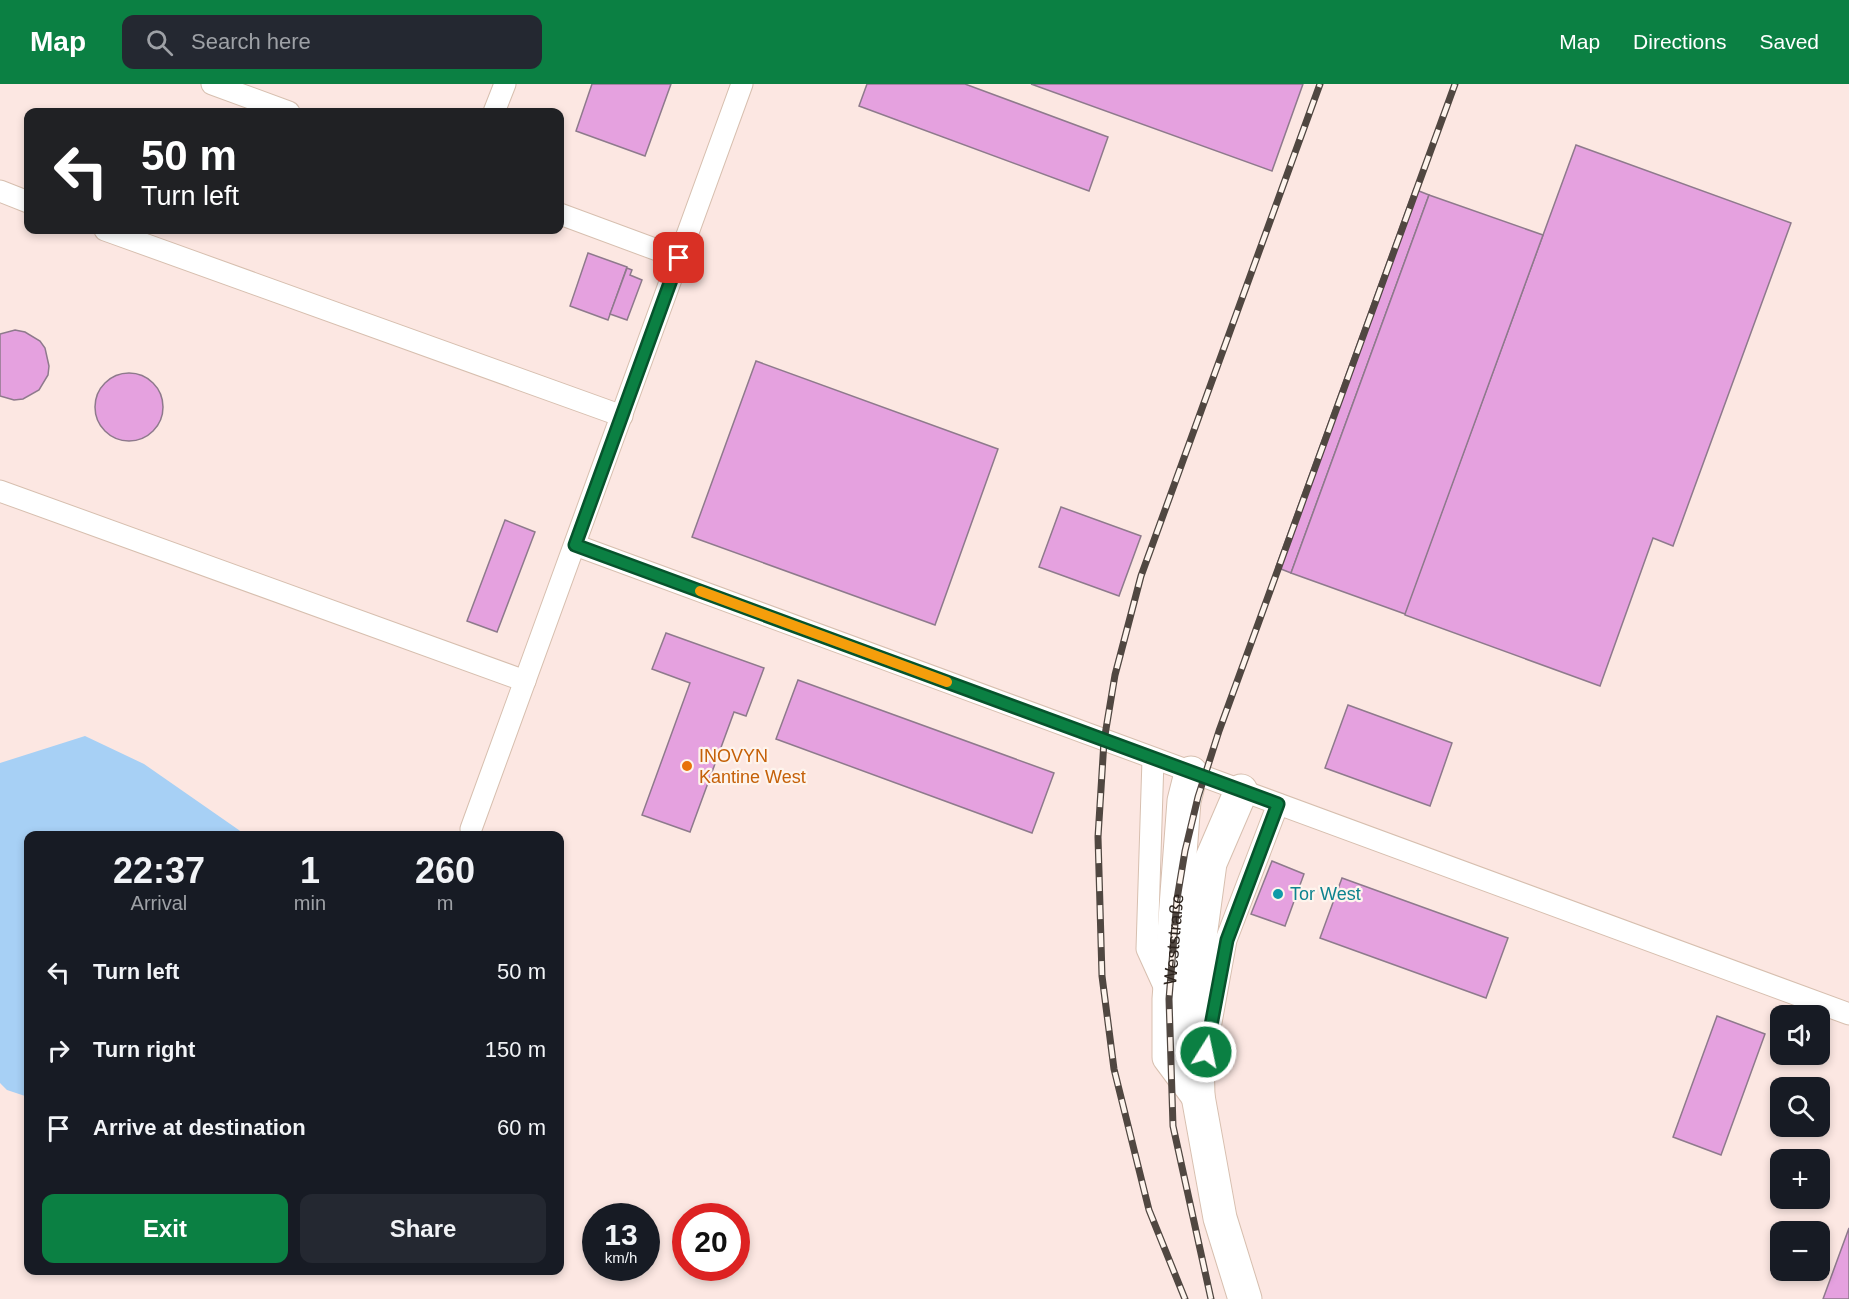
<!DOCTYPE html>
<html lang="en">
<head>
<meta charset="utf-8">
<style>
	:root { --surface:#171b24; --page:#242831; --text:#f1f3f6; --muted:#9ea1a6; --accent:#0b8043 }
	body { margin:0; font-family:Arial,sans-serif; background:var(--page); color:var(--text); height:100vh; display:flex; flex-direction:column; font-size:22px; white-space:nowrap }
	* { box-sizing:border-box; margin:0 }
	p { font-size:20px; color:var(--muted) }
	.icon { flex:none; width:33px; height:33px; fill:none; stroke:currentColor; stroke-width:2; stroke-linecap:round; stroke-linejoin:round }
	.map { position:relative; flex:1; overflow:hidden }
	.panel { position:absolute; left:24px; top:747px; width:540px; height:444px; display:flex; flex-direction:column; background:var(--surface); border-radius:12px; box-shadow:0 3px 9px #0003 }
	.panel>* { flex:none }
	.guide { position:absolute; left:24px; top:24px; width:540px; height:126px; border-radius:12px; box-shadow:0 3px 9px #0003; background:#202124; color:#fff; overflow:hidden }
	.buttons { position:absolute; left:1770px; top:921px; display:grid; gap:12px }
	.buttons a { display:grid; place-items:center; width:60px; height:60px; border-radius:12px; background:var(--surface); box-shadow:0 3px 9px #0003; font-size:30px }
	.speed { position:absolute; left:582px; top:1119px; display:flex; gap:12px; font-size:30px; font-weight:700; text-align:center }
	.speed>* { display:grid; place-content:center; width:78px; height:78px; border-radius:50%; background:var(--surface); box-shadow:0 3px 9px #0003; line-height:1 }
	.speed small { font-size:15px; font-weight:400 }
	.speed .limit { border:9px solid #d22; background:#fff; color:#111 }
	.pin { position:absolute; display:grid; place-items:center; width:51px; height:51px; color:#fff; margin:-26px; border-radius:12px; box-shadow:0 3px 9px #0006 }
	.me { position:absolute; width:66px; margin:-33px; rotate:10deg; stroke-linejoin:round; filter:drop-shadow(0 0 4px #0008) }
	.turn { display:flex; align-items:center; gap:21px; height:126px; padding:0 18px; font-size:27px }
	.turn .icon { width:78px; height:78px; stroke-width:2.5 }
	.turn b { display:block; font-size:42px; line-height:51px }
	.eta { display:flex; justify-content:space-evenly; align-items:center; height:102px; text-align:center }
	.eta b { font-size:36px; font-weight:700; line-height:42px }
	.action { display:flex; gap:12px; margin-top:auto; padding:12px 18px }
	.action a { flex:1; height:69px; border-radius:12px; background:var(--accent); color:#fff; font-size:24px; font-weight:700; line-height:69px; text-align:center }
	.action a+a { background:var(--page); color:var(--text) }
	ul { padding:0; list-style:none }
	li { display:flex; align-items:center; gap:18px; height:78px; padding:0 18px }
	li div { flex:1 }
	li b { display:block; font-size:22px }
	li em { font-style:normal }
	header { display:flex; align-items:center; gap:36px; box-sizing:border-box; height:84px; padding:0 30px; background:var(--accent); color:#fff }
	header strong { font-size:28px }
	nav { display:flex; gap:33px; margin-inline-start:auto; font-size:21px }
	.search { width:420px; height:54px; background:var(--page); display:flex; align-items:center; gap:15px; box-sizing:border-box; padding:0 21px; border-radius:12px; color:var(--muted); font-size:22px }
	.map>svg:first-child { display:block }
</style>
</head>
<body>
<header>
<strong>Map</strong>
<div class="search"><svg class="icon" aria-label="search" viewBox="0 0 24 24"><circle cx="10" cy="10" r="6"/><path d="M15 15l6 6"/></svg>Search here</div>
<nav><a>Map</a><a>Directions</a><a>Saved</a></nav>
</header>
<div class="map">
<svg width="1849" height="1215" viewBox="0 0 1849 1215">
	<rect width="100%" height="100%" fill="#fef4ed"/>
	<path fill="#fce7e2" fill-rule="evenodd" d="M0,0H1849V1215H0ZM28,28H560V146H28ZM28,752H560V1186H28ZM1780,932H1820V970H1780ZM1780,1004H1820V1042H1780ZM1780,1076H1820V1114H1780ZM596,1132H646V1184H596ZM686,1132H736V1184H686ZM1780,1148H1820V1186H1780Z"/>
	<polygon fill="#a7d0f5" points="85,652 144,680 246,751 28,752 28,1013 7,1006 0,999 0,679"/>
	<g fill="#e5a1df" stroke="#8e7a8c" stroke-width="1.5">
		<polygon points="592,0 671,0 645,72 576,47"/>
		<polygon points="867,0 965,0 1108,53 1089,107 859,22"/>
		<polygon points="1031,0 1303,0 1272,87"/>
		<polygon points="1576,61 1791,139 1673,462 1653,454 1600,602 1405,531 1405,528"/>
		<polygon points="1414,105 1429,111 1291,489 1276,483"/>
		<polygon points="1429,111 1543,151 1405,530 1291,489"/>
		<polygon points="588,169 627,183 608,236 570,222"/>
		<polygon points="627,184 632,186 630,191 642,196 627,236 610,230"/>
		<polygon points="15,246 25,248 40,257 45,264 49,282 48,291 39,306 23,315 14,316 0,312 0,250"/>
		<polygon points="756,277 998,365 935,541 692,453"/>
		<circle cx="129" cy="323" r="34"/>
		<polygon points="1061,423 1141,452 1119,512 1039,483"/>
		<polygon points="505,436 535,448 497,548 467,537"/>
		<polygon points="666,549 764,584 746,632 734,628 690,748 642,731 690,599 652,585"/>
		<polygon points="798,596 1054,689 1032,749 776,655"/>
		<polygon points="1348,621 1452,659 1430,722 1325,684"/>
		<polygon points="1272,777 1304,790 1285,842 1251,830"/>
		<polygon points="1342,794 1508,854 1486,914 1320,854"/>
		<polygon points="1717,932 1765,950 1721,1071 1673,1053"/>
		<polygon points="1849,1144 1849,1215 1823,1215"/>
	</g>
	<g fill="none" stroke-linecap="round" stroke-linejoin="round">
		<g stroke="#d7bfaf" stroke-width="23">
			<g id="service">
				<polyline points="212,0 289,28"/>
				<polyline points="494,28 505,0"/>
				<polyline points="0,107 28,118"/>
				<polyline points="560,130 679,174"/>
				<polyline points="105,146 622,332"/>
				<polyline points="0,407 525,597"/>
				<polyline points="575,461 1849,930"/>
				<polyline points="1153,675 1147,865 1167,909"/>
				<polyline points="471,745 742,0"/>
				<polyline points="1208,955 1226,856 1278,720"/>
			</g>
		</g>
		<g stroke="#d7bfaf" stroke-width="35">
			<g id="minor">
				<polyline points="1191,689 1184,717 1169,915 1169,973 1198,1012"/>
				<polyline points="1241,707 1210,779 1197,875 1197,971 1198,1012 1220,1134 1245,1215"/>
			</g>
		</g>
		<use href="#service" stroke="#fff" stroke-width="21"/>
		<use href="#minor" stroke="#fff" stroke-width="33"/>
		<g stroke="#504741" stroke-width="7">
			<g id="rail">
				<polyline points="1185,1215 1149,1126 1114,985 1102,892 1098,753 1104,657 1115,591 1141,492 1320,0"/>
				<path id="s1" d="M1211,1215L1173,1042L1169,915L1177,815L1185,767L1198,713L1219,647L1455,0"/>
			</g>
		</g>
		<use href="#rail" stroke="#fef4ed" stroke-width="4.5" stroke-dasharray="14" stroke-linecap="butt"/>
	</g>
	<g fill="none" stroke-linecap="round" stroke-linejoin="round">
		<g stroke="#07532c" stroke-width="15">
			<polyline id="route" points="679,174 575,461 1278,720 1227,856 1206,968"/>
		</g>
		<use href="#route" stroke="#0b8043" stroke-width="10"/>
		<polyline stroke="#f59e0b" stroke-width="10" points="700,507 947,598"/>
	</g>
	<circle fill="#e8710a" stroke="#fef4ed" stroke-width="2" cx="687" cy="682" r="6"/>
	<circle fill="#0f9aa8" stroke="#fef4ed" stroke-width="2" cx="1278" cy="810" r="6"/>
	<g text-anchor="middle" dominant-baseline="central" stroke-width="4.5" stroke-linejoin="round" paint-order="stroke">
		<g font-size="18" fill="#c56008" stroke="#fef4ed" text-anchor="start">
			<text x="699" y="672">INOVYN<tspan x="699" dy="21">Kantine West</tspan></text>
		</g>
		<g font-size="18" fill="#0d838f" stroke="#fef4ed" text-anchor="start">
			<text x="1290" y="810">Tor West</text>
		</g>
		<g font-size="18" fill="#2d241e" stroke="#fef4ed">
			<text stroke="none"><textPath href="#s1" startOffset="364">Weststraße</textPath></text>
		</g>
	</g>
</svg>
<div class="buttons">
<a><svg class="icon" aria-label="sound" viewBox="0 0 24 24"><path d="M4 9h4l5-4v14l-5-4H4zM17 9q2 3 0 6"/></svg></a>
<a><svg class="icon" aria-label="search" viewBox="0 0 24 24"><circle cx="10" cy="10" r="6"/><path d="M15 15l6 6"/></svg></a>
<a>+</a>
<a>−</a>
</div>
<div class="speed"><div>13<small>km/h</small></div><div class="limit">20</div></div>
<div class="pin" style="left:679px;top:174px;background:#d93025"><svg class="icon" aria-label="arrive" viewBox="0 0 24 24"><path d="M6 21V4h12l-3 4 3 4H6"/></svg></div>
<svg class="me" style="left:1206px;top:968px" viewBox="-20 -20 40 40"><circle r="17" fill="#0b8043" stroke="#fff" stroke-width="3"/><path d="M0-11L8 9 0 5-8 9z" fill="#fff"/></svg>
<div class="guide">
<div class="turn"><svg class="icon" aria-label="left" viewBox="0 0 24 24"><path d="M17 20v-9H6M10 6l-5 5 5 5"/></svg><div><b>50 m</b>Turn left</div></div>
</div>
<section class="panel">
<div class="eta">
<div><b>22:37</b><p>Arrival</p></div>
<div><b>1</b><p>min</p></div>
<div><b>260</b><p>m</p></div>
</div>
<ul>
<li><svg class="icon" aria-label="left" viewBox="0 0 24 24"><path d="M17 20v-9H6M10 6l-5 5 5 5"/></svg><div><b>Turn left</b></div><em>50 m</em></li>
<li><svg class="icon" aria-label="right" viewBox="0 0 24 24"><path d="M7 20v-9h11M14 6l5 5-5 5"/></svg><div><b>Turn right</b></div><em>150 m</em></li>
<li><svg class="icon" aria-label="arrive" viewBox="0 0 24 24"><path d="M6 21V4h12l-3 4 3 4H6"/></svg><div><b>Arrive at destination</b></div><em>60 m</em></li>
</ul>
<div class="action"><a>Exit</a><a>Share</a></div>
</section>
</div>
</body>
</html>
